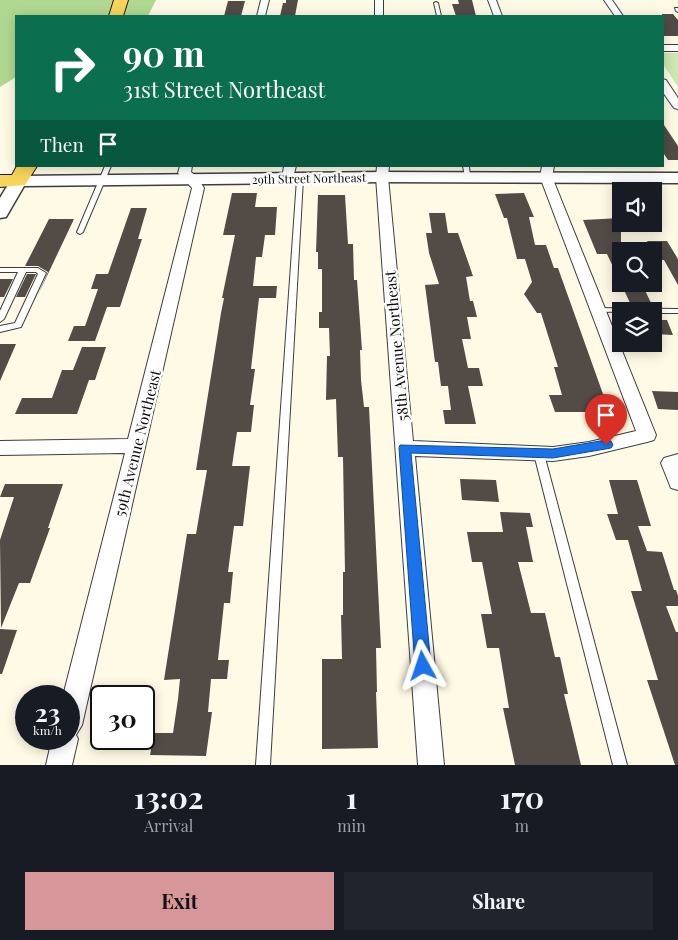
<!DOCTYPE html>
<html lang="en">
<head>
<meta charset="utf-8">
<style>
	:root { --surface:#171b24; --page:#20242c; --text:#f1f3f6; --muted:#9ea1a6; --accent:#d7969a }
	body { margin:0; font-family:"Playfair Display",serif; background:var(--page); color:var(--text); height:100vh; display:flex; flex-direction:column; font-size:19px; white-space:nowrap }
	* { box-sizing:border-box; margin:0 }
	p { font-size:16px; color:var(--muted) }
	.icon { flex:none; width:28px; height:28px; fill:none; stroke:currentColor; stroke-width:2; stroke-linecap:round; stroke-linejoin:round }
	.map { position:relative; height:765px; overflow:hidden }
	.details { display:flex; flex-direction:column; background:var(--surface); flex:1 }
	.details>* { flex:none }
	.hud { position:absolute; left:15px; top:15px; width:649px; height:152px; border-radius:0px; box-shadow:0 2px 12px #0003; background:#0b6e4f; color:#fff; overflow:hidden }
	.tools { position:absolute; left:612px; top:182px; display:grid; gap:10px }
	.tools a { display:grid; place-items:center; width:50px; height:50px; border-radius:0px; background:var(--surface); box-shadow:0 2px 12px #0003; font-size:25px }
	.speed { position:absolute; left:15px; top:685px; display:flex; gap:10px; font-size:25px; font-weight:700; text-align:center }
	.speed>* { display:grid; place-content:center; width:65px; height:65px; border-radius:50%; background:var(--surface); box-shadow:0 2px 12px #0003; line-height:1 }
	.speed small { font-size:12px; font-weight:400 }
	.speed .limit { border:2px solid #111; border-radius:8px; background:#fff; color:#111 }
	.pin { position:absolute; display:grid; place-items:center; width:42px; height:42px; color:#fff; margin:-51px -21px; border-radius:50% 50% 50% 0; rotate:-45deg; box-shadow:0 0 5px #0007 }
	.pin .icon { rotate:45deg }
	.me { position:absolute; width:55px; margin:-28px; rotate:355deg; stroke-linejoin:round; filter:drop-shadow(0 0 4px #0008) }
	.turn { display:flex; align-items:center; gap:18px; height:105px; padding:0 25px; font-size:22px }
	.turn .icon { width:65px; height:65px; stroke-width:2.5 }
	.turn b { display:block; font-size:35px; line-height:42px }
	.then { display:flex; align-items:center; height:48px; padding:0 25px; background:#0003; gap:10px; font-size:19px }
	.eta { display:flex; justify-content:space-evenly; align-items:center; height:85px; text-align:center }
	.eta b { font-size:30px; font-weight:700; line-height:35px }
	.cta { display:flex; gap:10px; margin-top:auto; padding:10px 25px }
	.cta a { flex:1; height:58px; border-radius:0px; background:var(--accent); color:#111; font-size:20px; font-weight:700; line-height:58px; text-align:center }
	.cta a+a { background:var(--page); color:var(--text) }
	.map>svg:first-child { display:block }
</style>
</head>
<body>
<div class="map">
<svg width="678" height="765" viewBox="0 0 678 765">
	<rect width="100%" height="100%" fill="#fffae6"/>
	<polygon fill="#cde8b2" points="662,53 678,53 678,87 663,64"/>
	<polygon fill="#b1d891" points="0,0 156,0 148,16 16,16 16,77 0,87"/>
	<g fill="#524b46">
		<polygon points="286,0 298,0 295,16 280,16 283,3 286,3"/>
		<polygon points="458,0 472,0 476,16 456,16 452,4 459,4"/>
		<polygon points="228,1 245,1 241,16 224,16"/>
		<polygon points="662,14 673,14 678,20 678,36 662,36"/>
		<polygon points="662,122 678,146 678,160 668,160 662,151"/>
		<polygon points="232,193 257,193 255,207 277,207 275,235 265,235 262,257 256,257 253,286 277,286 276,298 259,298 251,369 255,369 250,405 254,405 251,432 237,432 232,466 250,466 243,526 234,526 228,572 233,572 230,603 224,603 218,660 229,660 227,679 211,679 208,712 212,712 206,756 150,755 154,733 173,733 178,699 180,679 164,680 187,534 196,534 207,470 196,470 221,313 224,298 222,298 235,235 223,235"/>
		<polygon points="524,193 534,217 529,217 535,245 546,245 554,268 558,268 603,394 605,394 611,412 555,412 549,395 562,395 554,367 558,367 541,313 537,313 524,294 532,282 525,259 517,259 507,218 504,218 495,194"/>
		<polygon points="318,195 345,195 348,244 353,244 354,280 357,280 362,350 360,350 361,380 364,407 369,407 381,648 376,648 377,692 376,692 378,748 322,749 322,659 342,659 341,615 343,615 343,572 345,572 343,457 338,457 336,399 326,400 327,356 330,356 329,328 319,328 319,312 322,312 322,269 318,269 318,252 316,252"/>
		<polygon points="131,208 147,208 138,239 142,239 120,307 107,307 95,341 68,341 74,326 85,326 98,289 91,289 96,274 108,274"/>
		<polygon points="429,213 445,213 448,233 458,233 473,276 466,277 470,301 473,301 477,317 467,317 471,339 462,339 468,368 479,368 483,386 468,386 476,424 445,424 443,410 451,410 448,386 441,386 438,362 435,362 425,285 439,284 429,253 426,233 432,233"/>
		<polygon points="621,218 621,284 642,284 652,305 631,305 607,254 597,254 583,220"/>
		<polygon points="49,219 74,219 37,297 48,272 38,266 25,266"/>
		<polygon points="647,241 667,241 678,259 678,285 664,260 658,260"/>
		<polygon points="27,274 36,274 25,297 16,297"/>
		<polygon points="0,279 13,279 4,297 0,297"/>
		<polygon points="654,320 667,320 673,335 654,334"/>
		<polygon points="0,344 16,344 0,381"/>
		<polygon points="82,347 106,347 95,380 89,380 77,414 15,414 22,398 52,398 62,370 73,370"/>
		<polygon points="652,391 678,392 678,410 658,409"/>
		<polygon points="460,479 496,480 499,502 462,500"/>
		<polygon points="609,480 637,480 651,526 638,526 647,551 662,552 674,590 676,590 678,596 678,606 666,606 676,632 678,632 678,765 675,765 647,680 658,680 631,591 642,591 628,540 616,540 607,514 618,514"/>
		<polygon points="5,484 63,484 48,528 50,528 30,583 19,583 1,628 0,540 14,497 0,497"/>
		<polygon points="500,512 530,513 533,527 526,527 533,562 518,562 531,613 545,613 555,657 560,657 568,694 564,694 581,765 515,765 503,708 509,708 499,648 487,648 481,614 492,614 482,562 472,562 467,532 503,532"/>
		<polygon points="0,629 17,630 2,674 0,674"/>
	</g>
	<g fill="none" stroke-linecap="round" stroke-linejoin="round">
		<g stroke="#3d3d3d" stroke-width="2">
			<g id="service">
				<polygon points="436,2 438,3 441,16 437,16 434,3"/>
				<polygon points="675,8 678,8 678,12 676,11"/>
				<polygon points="105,166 111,166 83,232 80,234 78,233 77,232"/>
				<polygon points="463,166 469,166 470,178 465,177"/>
				<polygon points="633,176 636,178 643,191 637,191 630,178"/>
				<polygon points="300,177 303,179 270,765 256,765 297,179"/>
				<polygon points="654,214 657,216 657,219 654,220"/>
				<polygon points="0,268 38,268 46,273 21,327 0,332 0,326 15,323 38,274 36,272 26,272 4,319 0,322 0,311 18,272 0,272"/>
				<polygon points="595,308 678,309 678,313 654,313 654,311 598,312 594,310"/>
				<polygon points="539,450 542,451 544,454 627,765 613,765 534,454 536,451"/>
			</g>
		</g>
		<g stroke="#3d3d3d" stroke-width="2">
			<g id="minor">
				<polygon points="261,0 269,0 265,16 257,16"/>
				<rect x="375" y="0" width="8" height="16"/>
				<polygon points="488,0 496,0 502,16 494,16"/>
				<polygon points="604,0 612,0 623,16 615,16"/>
				<rect x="662" y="45" width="16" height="6"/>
				<polygon points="662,79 666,80 678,98 678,109 674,108 662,91"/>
				<polygon points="180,166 192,166 191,172 197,177 204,188 82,725 76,735 78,739 72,765 46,765 52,739 69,739 69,696 63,696 125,453 0,455 0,441 128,439 192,188 178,173"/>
				<polygon points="284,166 296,166 292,182 284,182 282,179"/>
				<polygon points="377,166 389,166 388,177 413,441 553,447 589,442 636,431 540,177 542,166 554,166 552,177 656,435 654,440 647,442 589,456 553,461 415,456 444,765 418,765 376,177"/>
				<polygon points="678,454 678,490 671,488 661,463 664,458"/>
			</g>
		</g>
		<g stroke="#3d3d3d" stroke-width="3">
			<polygon id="tertiary" points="382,172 678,173 678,183 382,182 24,186 6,217 0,218 0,198 12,178 18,176"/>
		</g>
		<g stroke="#1b1b1b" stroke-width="2">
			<g id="primary">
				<polygon points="114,0 128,0 123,16 109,16"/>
				<polygon points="17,166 37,166 25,185 0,187 0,175 12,175"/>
			</g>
		</g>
		<use href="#service" fill="#fff" fill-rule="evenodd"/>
		<use href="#minor" fill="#fff" fill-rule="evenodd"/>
		<use href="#tertiary" fill="#fff" fill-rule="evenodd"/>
		<use href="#primary" fill="#f8d45d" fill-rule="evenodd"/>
	</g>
	<polygon fill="#1a73e8" stroke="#114b97" points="606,440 611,441 613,445 611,448 553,458 411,453 431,666 428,671 423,674 417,671 415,666 399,448 400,445 553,449"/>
	<g text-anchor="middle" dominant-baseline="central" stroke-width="5" stroke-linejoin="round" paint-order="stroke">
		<g font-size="12" fill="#0a0a0a" stroke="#fff">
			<text transform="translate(309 178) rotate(-1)">29th Street Northeast</text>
		</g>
		<g font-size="15" fill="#0a0a0a" stroke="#fff">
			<text transform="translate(396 346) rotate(-95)">58th Avenue Northeast</text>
			<text transform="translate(137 443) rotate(-76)">59th Avenue Northeast</text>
		</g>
	</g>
</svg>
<div class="tools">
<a><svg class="icon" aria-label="sound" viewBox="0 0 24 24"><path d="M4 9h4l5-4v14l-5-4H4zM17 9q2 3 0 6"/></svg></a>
<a><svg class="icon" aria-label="search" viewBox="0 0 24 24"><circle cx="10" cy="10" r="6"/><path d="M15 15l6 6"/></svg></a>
<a><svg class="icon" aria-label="layers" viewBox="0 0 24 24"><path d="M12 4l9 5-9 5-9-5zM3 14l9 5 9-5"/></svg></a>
</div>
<div class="speed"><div>23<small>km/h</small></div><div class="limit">30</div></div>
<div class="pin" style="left:606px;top:445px;background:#d93025"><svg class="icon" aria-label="arrive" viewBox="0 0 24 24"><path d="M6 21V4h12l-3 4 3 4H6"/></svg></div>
<svg class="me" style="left:423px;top:666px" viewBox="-20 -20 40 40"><path d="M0-17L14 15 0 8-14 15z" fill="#1a73e8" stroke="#fff" stroke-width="4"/></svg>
<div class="hud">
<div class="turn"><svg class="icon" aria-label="right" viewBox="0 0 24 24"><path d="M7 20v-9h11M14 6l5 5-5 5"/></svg><div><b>90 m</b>31st Street Northeast</div></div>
<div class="then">Then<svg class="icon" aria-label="arrive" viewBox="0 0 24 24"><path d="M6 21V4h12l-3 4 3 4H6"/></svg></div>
</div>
</div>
<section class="details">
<div class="eta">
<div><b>13:02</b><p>Arrival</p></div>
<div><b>1</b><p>min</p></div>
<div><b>170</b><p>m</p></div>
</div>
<div class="cta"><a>Exit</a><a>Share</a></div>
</section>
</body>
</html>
